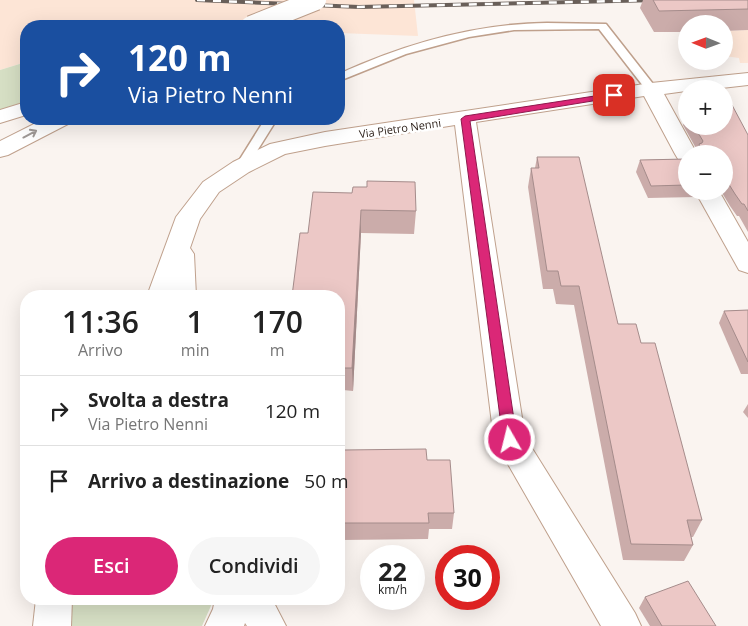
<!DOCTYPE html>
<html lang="it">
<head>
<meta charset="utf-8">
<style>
	:root { --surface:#fff; --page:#f6f6f6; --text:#222; --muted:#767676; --line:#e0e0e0; --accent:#db2777 }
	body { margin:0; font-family:"Open Sans",sans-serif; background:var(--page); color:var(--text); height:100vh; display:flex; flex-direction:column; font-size:19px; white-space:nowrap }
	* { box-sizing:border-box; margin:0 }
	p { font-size:16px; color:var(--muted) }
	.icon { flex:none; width:28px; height:28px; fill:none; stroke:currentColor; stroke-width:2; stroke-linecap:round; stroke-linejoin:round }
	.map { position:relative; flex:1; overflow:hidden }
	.panel { position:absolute; left:20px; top:290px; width:325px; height:315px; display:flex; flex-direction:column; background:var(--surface); border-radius:20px; box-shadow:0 5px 20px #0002 }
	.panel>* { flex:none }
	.guide { position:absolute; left:20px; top:20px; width:325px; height:105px; border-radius:20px; box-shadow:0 5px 20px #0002; background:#1a4fa0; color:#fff; overflow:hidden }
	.needle { width:32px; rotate:271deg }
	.buttons { position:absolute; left:678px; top:15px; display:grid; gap:10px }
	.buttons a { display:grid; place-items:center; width:55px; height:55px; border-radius:50%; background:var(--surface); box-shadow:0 5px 20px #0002; font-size:25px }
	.speed { position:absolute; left:360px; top:545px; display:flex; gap:10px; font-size:25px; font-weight:700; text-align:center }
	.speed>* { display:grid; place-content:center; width:65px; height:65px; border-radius:50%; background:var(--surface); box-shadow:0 5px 20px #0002; line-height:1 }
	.speed small { font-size:12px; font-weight:400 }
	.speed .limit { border:8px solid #d22; background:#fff; color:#111 }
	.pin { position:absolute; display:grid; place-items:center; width:42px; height:42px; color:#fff; margin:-21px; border-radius:10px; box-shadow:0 2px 8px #0006 }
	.me { position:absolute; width:55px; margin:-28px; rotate:352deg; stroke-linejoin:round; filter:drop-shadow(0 0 4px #0008) }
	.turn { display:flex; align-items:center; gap:18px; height:105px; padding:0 25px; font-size:22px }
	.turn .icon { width:65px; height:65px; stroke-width:2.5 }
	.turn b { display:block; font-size:35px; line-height:42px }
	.eta { display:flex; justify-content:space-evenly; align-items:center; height:85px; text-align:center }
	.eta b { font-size:30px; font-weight:600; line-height:35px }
	.primary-button { display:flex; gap:10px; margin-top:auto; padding:10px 25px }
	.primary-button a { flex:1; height:58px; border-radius:30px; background:var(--accent); color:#fff; font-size:20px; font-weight:600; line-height:58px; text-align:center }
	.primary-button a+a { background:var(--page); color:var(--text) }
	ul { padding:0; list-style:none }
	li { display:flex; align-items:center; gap:15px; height:70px; padding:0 25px; border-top:1px solid var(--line) }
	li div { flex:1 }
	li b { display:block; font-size:19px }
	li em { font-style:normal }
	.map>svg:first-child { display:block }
</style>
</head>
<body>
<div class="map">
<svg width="748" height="626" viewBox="0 0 748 626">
	<rect width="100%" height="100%" fill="#faf4f0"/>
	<g fill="#fde5d6">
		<polygon points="0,0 414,0 418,36 339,33 339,26 245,26 171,23 154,26 26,26 26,62 0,70"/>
		<polygon points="748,30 748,63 740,63 739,58 724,56 724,31"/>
	</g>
	<g fill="#d6dfc4">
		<polygon points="26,62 26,101 0,110 0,70"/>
		<polygon points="68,599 214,599 202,626 70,626"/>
	</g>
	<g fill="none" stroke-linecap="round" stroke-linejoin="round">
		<g stroke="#bfa08c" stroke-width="3">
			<g id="service">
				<path d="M547,23L606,24L657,89L655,91H647L599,29L514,30L469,37L406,54L339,81V74C405,44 474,24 547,23Z"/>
				<polygon points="265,119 277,119 245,170 237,170 235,167"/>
			</g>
		</g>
		<g stroke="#bfa08c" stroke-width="2">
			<g id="minor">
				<polygon points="748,73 748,85 713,89 686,89 686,91 664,94 697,154 686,154 686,161 678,159 675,154 644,96 476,122 525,437 635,613 641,626 601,626 494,440 455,125 325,146 285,154 249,172 219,192 200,219 190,248 194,254 196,296 147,296 176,217 203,182 233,162 270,144 325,132 651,83"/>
				<polygon points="695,191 719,191 748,242 748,273 739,270"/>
				<polygon points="36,599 72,599 71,626 33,626"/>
				<polygon points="215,599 272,599 286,626 247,626 245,623 244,626 205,626 213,609"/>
			</g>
		</g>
		<g stroke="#bfa08c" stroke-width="2">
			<g id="primary">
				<polygon points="26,102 26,115 0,123 0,110"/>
				<polygon points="44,119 71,119 68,124 8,155 0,157 0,141"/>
			</g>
		</g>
		<use href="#service" fill="#fff" fill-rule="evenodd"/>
		<use href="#minor" fill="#fff" fill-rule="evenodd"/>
		<use href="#primary" fill="#fff" fill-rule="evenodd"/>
		<g stroke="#695f59" stroke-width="4">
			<polyline id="rail" points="197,0 359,7 659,0"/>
		</g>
		<use href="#rail" stroke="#fff" stroke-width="2.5" stroke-dasharray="8" stroke-linecap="butt"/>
		<g stroke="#bfa08c" stroke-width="22" stroke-linecap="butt">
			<polyline id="primary-bridge" points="251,26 316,0"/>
		</g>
		<use href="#primary-bridge" stroke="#fff" stroke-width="20"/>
	</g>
	<g fill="#cbacaa">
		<polygon points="643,0 748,0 748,30 724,31 724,24 686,24 686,32 654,32 640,8"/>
		<polygon points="686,117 686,126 724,126 748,135 748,232 739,216 737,216 730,206 721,191 724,191 724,154 695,154 697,150 683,125"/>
		<polygon points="537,157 618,324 641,343 702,520 693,537 691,537 693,545 684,561 623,560 574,305 556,304 553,289 543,289 528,187 531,168 535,168"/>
		<polygon points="686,159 686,191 698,191 696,197 648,198 636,172 640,160"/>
		<polygon points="367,187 416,211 414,234 361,233 353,391 343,390 341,411 339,411 339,296 308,233 352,193"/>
		<polygon points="748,310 748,374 741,374 719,323 724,311"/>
		<polygon points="748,404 748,418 743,412"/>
		<polygon points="339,460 427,460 454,513 452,529 429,529 428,539 342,540 342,530 339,530"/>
		<polygon points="645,597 716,626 650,626 639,608"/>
	</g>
	<g fill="#a58c8b">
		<polygon points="361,210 361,233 353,391 352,368"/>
		<polygon points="342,368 343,390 341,411 340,388"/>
	</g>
	<g fill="#ecc8c6" stroke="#a58c8b">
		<polygon points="653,0 748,0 748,9 659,11"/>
		<polygon points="724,105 732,105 748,135 748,211 744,204 742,204 735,194 725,178 724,178 724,154 703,154 699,144 702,143 703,141 694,126 724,126"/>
		<polygon points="537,157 579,157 618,324 636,324 641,343 655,343 702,520 687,520 693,545 631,544 579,286 561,286 558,271 547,271 531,168 539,168"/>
		<polygon points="686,159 686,185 651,186 640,160"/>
		<polygon points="367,181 415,182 416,211 361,210 352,368 342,368 340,388 339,388 339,296 292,296 300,233 308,233 313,192 352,193 353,187 367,187"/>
		<polygon points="748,310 748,362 724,311"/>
		<polygon points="426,449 427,460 450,460 454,513 428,513 429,523 341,523 342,513 339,513 339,460 344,460 344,450"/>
		<polygon points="688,581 716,626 662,626 645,597"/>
	</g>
	<defs><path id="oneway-shaft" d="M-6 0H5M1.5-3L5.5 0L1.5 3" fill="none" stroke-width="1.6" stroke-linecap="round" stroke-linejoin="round" transform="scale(1.25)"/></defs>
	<use stroke="#9f9996" href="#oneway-shaft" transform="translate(30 134) rotate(-28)"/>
	<polygon fill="#db2777" stroke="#8e194d" points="614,93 618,95 617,97 470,121 517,440 515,444 510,446 505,444 503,440 461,119 465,116"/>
	<g text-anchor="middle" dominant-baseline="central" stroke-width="5" stroke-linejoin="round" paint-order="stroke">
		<g font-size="11" fill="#291d16" stroke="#fff">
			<text transform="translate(400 128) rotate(-8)">Via Pietro Nenni</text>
		</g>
	</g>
</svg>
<div class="buttons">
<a><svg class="needle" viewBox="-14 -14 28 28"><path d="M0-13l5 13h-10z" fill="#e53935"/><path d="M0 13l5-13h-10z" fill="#767676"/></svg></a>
<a>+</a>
<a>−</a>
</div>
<div class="speed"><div>22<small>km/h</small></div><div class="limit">30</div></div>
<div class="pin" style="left:614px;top:95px;background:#d93025"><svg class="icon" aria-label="arrive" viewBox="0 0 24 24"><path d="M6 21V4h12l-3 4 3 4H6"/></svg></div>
<svg class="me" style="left:510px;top:440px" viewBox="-20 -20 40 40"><circle r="17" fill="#db2777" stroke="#fff" stroke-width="3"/><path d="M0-11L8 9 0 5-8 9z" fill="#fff"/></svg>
<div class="guide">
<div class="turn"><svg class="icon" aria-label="right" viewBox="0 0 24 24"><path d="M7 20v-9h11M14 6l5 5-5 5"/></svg><div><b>120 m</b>Via Pietro Nenni</div></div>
</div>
<section class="panel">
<div class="eta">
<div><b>11:36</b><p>Arrivo</p></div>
<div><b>1</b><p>min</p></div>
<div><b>170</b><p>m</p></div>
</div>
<ul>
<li><svg class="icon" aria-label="right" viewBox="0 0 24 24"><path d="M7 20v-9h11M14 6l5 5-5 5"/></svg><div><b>Svolta a destra</b><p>Via Pietro Nenni</p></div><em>120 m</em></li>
<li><svg class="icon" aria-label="arrive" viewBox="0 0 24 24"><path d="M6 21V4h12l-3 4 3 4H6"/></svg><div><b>Arrivo a destinazione</b></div><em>50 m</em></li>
</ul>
<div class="primary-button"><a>Esci</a><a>Condividi</a></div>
</section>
</div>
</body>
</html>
